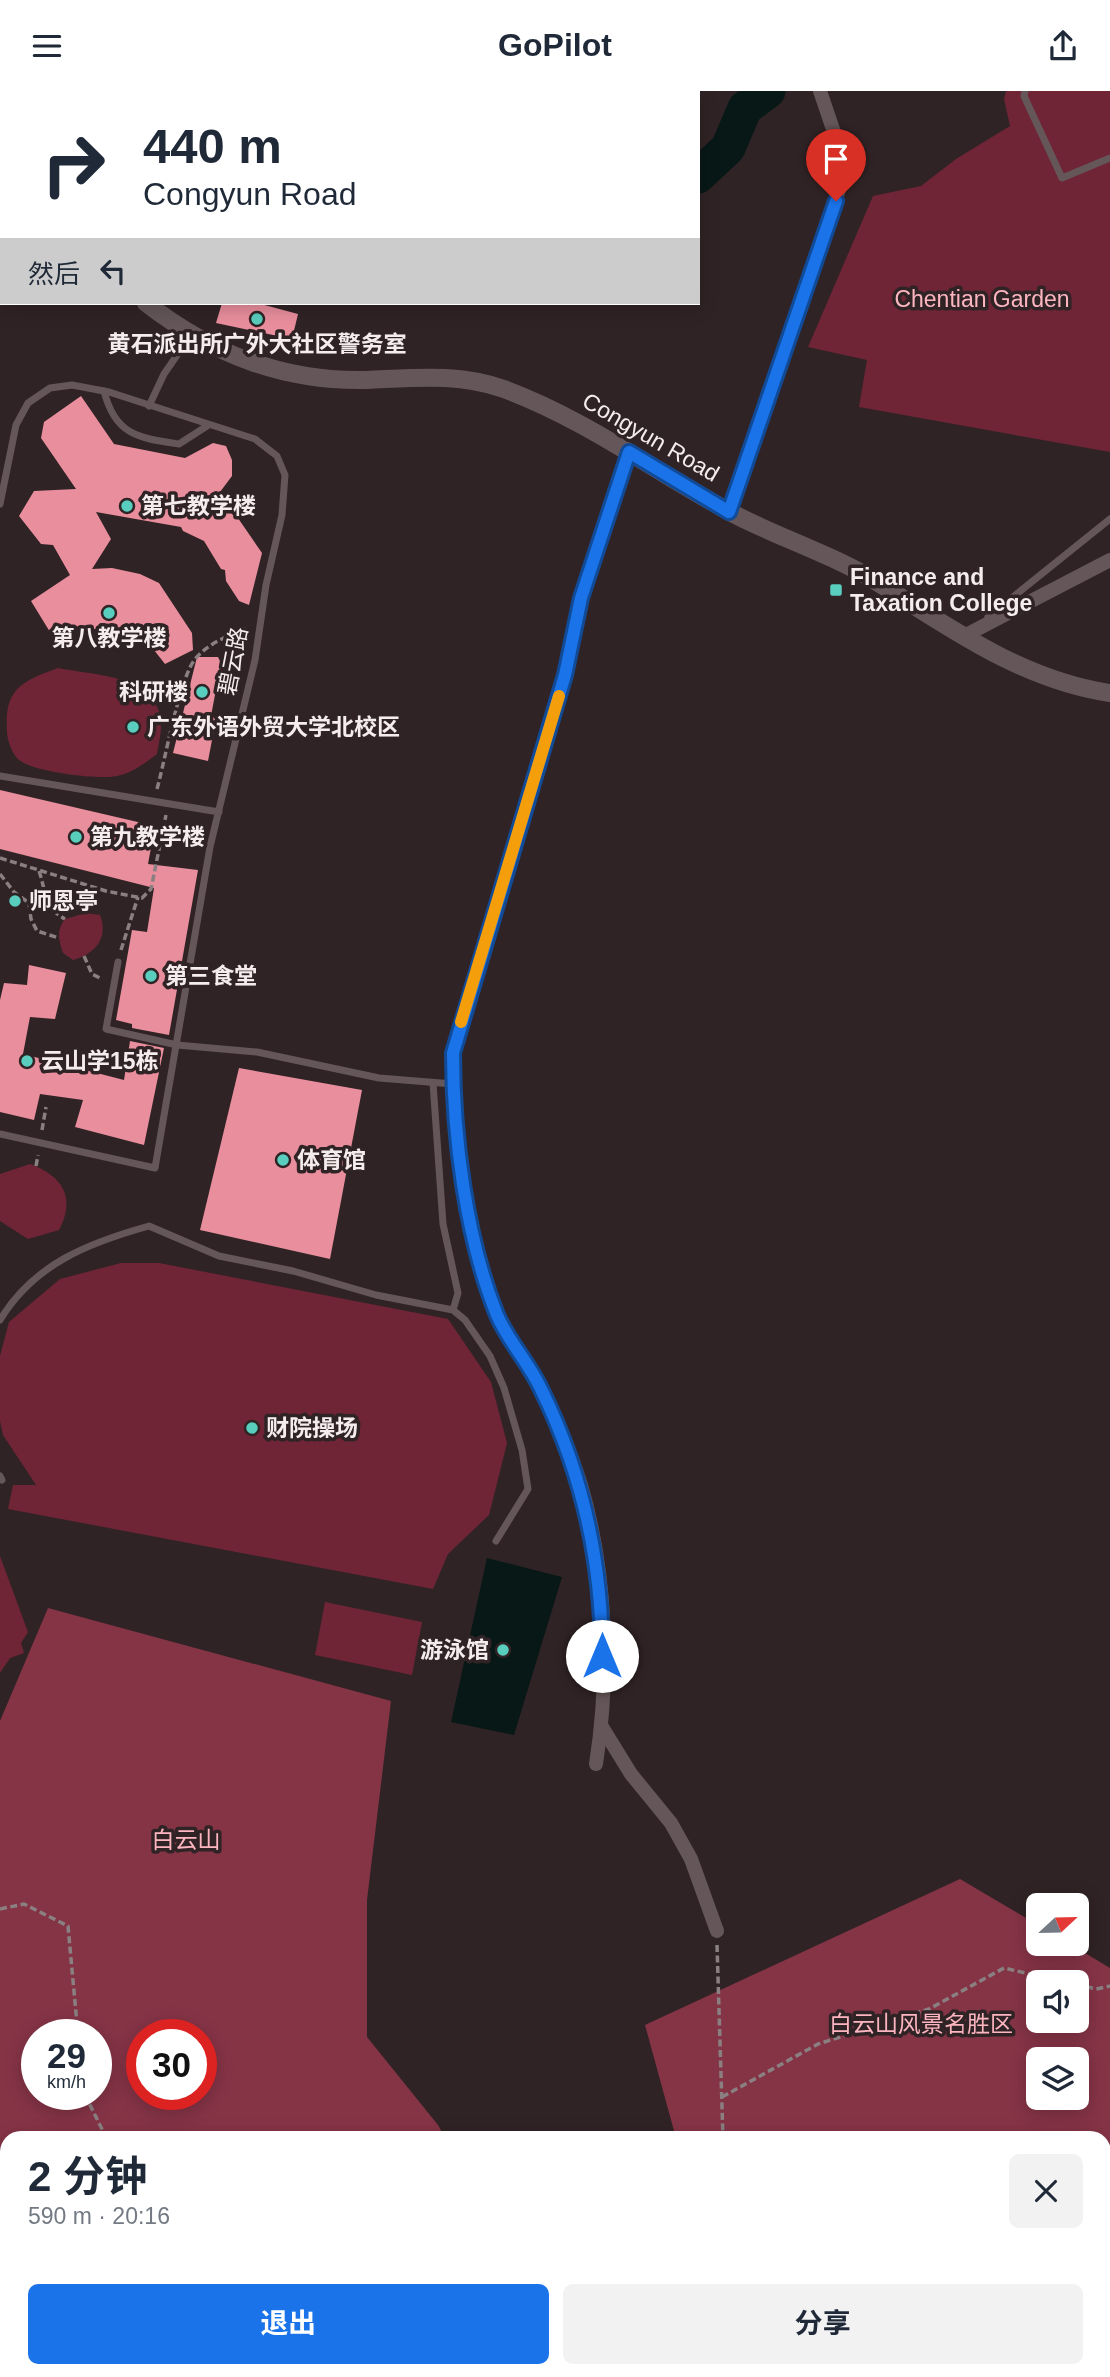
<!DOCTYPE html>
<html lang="zh">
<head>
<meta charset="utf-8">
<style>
	:root { --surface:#fff; --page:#f2f2f3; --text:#1f2937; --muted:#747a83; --accent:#1a73e8 }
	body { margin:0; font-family:Arial,"Noto Sans SC",sans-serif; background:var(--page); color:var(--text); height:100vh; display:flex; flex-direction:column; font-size:26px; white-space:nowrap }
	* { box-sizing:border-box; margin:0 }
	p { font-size:23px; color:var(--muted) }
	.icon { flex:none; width:38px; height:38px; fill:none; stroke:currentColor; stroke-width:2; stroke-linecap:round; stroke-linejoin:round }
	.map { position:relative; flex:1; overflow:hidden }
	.details { position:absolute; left:0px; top:2040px; width:1111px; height:247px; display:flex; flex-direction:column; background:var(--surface); border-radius:21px 21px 0 0; box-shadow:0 4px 18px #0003 }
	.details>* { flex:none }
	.banner { position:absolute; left:0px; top:0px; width:700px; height:214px; box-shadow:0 4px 18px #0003; background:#fff; color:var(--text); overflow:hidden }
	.needle { width:46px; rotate:68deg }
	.fabs { position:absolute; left:1026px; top:1802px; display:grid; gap:14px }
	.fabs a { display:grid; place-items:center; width:63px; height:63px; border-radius:10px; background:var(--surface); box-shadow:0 4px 18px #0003; font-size:35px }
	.speed { position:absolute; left:21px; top:1928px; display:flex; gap:14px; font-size:35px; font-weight:700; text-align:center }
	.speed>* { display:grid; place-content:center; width:91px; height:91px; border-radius:50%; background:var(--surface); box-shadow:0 4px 18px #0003; line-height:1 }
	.speed small { font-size:18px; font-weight:400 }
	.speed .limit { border:10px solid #d22; background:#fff; color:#111 }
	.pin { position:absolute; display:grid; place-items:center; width:60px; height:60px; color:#fff; margin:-72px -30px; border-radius:50% 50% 50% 0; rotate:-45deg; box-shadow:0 0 7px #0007 }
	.pin .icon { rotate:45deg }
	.me { position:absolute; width:77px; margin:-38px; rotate:0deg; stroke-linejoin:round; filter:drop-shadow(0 0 5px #0008) }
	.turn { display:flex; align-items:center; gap:24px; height:147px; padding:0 28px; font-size:32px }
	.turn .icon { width:91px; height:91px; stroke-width:2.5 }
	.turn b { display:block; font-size:49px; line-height:60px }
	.then { display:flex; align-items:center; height:66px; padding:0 28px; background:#0003; gap:14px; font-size:26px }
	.round { display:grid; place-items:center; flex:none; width:74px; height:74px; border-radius:10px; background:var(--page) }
	.summary { display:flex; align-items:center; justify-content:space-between; height:119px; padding:0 28px }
	h1 { font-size:42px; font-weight:700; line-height:52px }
	.action { display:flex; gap:14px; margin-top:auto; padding:14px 28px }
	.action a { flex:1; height:80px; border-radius:10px; background:var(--accent); color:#fff; font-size:28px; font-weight:700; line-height:80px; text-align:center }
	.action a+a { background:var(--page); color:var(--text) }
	header { display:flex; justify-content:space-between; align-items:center; height:91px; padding:0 28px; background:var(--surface); font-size:32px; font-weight:700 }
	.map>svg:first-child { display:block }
</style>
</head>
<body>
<header><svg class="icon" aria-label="menu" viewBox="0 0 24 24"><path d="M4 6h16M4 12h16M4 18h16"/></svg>GoPilot<svg class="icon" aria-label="share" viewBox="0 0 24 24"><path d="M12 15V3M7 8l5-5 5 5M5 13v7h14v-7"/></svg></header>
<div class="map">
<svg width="1110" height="2286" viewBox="0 0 1110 2286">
	<rect width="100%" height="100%" fill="#302325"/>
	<g fill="#6f2536">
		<polygon points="1006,0 1110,0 1110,361 859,316 867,269 808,256 873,105 921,95 956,68 1010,35 1004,8"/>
		<path d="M58,577C91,584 145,583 159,620C164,632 159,650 157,663C143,674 128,685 109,686C90,687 34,681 19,669C12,663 7,649 7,640C4,598 22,590 58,577Z"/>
		<path d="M86,822L100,824C109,847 95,863 73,869L63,862C59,849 56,840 65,828Z"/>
		<path d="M30,1073C63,1085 76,1107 59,1139L28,1148L0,1130V1083Z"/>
		<polygon points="121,1172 159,1172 448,1228 491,1291 507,1352 489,1424 448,1463 433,1498 8,1418 13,1394 36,1394 3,1344 0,1330 0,1265 9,1231 60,1188"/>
		<polygon points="0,1465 28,1541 21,1552 24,1562 10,1567 0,1582"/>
		<polygon points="325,1511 422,1531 412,1584 315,1564"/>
	</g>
	<g fill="#853446" fill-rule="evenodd">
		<path d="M48,1517L391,1610L367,1809V1946L438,2034L445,2047L7,2048V2280H474L475,2286H0V1630ZM37,1944H96V2004H37ZM142,1944H201V2004H142Z"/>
		<path d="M960,1788L1038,1834V1853H1070L1110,1877V2286H780L775,2280H1104V2048L676,2047L645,1934ZM1038,1892H1076V1930H1038ZM1038,1969H1076V2007H1038Z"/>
	</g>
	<polygon fill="#081816" points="487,1467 562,1486 514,1644 451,1631"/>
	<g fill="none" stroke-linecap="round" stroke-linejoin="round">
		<g stroke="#081816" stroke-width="35">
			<polyline points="7,0 10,2"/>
			<polyline points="698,85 728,57 745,17 768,0"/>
		</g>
	</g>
	<g fill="#e98e9d">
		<polygon points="222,212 257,212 298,223 292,248 216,232"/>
		<polygon points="81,305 114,353 185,367 213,352 226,355 232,369 232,385 220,401 262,462 249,514 239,510 226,490 225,479 221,478 204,450 183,440 181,436 96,421 111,448 92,478 112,477 140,483 159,492 192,542 193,559 165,573 143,545 75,535 50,541 31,510 70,484 53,454 41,453 19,425 34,400 76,398 41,347 44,331"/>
		<polygon points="197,566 218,566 221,572 211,625 216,628 208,670 173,662"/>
		<polygon points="0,699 155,735 148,773 198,779 169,944 132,937 132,933 116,929 132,839 147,841 154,797 0,758"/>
		<polygon points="29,874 66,882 55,928 30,926 23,963 124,989 130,950 164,957 144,1054 75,1036 83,1009 40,1003 34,1029 0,1021 0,909 4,892 27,894"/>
		<polygon points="239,977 362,999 330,1168 200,1139"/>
	</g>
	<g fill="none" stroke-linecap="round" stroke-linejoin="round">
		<g stroke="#8a7f81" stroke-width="3.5" stroke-dasharray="7 3.5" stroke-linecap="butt">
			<path d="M157,698C165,670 180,584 196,567C210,551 230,544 248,537"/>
			<polyline points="0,767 106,800 142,807 151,798 166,724"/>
			<path d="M39,780C46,800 44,817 65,828"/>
			<polyline points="0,783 14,801 29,812 31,828 37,840 59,847"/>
			<polyline points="121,859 138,806"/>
			<polyline points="84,865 92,883 102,888"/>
			<polyline points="42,1039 46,1016"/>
			<polyline points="36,1075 38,1064"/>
			<polyline points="0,1818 24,1813 68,1835 78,1944"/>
			<polyline points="717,1854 723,2048"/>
			<polyline points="1076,1893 1096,1898 1110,1895"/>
			<polyline points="85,2004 107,2048"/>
			<polyline points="722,2006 818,1953 929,1918 1004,1877 1069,1892"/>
			<polyline points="430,2280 431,2286"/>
			<polyline points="836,2280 840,2286"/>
		</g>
		<g stroke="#655759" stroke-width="7">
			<polyline points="1025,0 1024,5 1062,87 1110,67"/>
			<path d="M104,300C115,344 138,347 179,353L207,335"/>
			<polyline points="149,315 164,283 191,244"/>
			<polyline points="0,413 16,334 28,312 50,297 72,294 109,301 255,348 277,365 285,384 282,424 266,494 255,569 210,756 155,1077 0,1043"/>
			<polyline points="988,526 1110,428"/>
			<polyline points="0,685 219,721"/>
			<polyline points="118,871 106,938 177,954 257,961 379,987 453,993"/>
			<polyline points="433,992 443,1133 458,1202 453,1219"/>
			<path d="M0,1229C34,1173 88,1152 149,1135L219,1165L293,1180L376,1204L453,1219L465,1229L490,1265L504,1297L522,1359L528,1398L496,1450"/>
			<polyline points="0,1385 2,1389"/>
		</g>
		<g stroke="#655759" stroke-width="14">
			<polyline points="729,421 828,137 842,87 838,53 820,0"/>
			<polyline points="966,544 1110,469"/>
			<polyline points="602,1636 631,1683 671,1732 691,1768 717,1840"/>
			<path d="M596,1673C610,1583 607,1483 581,1394C570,1360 556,1323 538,1292C525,1270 510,1250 499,1228C493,1216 490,1201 486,1188C463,1116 453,1037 453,963L565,584L581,507L629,361"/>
		</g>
		<g stroke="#655759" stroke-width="18">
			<polyline points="0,141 2,141"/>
			<path d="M146,212C212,263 283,291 367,289C415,287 458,282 504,298C585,328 653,379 728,420C776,446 830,462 877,491C950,537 1022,589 1110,602"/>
		</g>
	</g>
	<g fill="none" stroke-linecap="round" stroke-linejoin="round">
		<g stroke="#114b97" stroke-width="18">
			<path id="route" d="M602,1565C602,1470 583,1383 541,1298C529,1272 508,1250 497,1224C466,1147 453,1046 453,962L565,584L581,507L629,361L729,421L836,110"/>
		</g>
		<use href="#route" stroke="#1a73e8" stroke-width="12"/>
		<polyline stroke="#f59e0b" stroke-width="12" points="461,931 559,605"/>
	</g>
	<g fill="#59cebe" stroke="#302325" stroke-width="2.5">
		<circle cx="257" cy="228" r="7"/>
		<circle cx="127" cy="415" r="7"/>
		<rect x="829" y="492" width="14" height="14" rx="3.5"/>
		<circle cx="109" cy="522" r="7"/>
		<circle cx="202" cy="601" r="7"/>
		<circle cx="133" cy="636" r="7"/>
		<circle cx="76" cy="746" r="7"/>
		<circle cx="15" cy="810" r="7"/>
		<circle cx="151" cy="885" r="7"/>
		<circle cx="27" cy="970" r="7"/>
		<circle cx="283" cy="1069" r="7"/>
		<circle cx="252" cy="1337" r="7"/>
		<circle cx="503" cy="1559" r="7"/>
	</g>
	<g text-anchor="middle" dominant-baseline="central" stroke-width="7" stroke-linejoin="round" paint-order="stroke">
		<g font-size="23" fill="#fdb5c0" stroke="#302325">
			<text x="982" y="208">Chentian Garden</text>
			<text x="186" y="1749">白云山</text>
			<text x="921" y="1933">白云山风景名胜区</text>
		</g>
		<g font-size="23" font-weight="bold" fill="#f5eced" stroke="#302325" text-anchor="start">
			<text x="257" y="253" text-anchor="middle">黄石派出所广外大社区警务室</text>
			<text x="141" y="415">第七教学楼</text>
			<text x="850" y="486">Finance and<tspan x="850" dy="26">Taxation College</tspan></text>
			<text x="109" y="547" text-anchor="middle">第八教学楼</text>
			<text x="188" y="601" text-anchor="end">科研楼</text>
			<text x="147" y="636">广东外语外贸大学北校区</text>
			<text x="90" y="746">第九教学楼</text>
			<text x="29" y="810">师恩亭</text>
			<text x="165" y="885">第三食堂</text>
			<text x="41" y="970">云山学15栋</text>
			<text x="297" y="1069">体育馆</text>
			<text x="266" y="1337">财院操场</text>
			<text x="489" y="1559" text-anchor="end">游泳馆</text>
		</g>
		<g font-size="23" fill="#f5eced" stroke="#302325">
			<text transform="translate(651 346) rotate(30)">Congyun Road</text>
			<text transform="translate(233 570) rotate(-79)">碧云路</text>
		</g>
	</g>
</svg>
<div class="fabs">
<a><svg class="needle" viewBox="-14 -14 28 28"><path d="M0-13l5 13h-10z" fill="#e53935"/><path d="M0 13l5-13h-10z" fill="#747a83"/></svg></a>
<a><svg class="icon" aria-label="sound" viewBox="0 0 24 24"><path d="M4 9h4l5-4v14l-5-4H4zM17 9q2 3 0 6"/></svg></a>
<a><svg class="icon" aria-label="layers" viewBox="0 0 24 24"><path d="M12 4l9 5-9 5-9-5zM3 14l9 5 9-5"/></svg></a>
</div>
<div class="speed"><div>29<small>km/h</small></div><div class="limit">30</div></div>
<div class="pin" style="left:836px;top:110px;background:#d93025"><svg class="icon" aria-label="arrive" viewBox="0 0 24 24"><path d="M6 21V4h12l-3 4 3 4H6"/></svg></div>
<svg class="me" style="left:602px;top:1565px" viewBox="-20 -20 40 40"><circle r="19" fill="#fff"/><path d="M0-13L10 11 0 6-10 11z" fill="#1a73e8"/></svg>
<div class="banner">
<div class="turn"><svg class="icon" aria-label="right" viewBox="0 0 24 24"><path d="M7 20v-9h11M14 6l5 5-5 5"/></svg><div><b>440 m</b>Congyun Road</div></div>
<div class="then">然后<svg class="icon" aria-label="left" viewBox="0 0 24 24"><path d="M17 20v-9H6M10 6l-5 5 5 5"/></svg></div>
</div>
<section class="details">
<div class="summary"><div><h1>2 分钟</h1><p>590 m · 20:16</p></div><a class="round"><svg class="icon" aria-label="close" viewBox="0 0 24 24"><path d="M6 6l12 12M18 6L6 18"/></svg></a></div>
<div class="action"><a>退出</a><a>分享</a></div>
</section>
</div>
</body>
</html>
